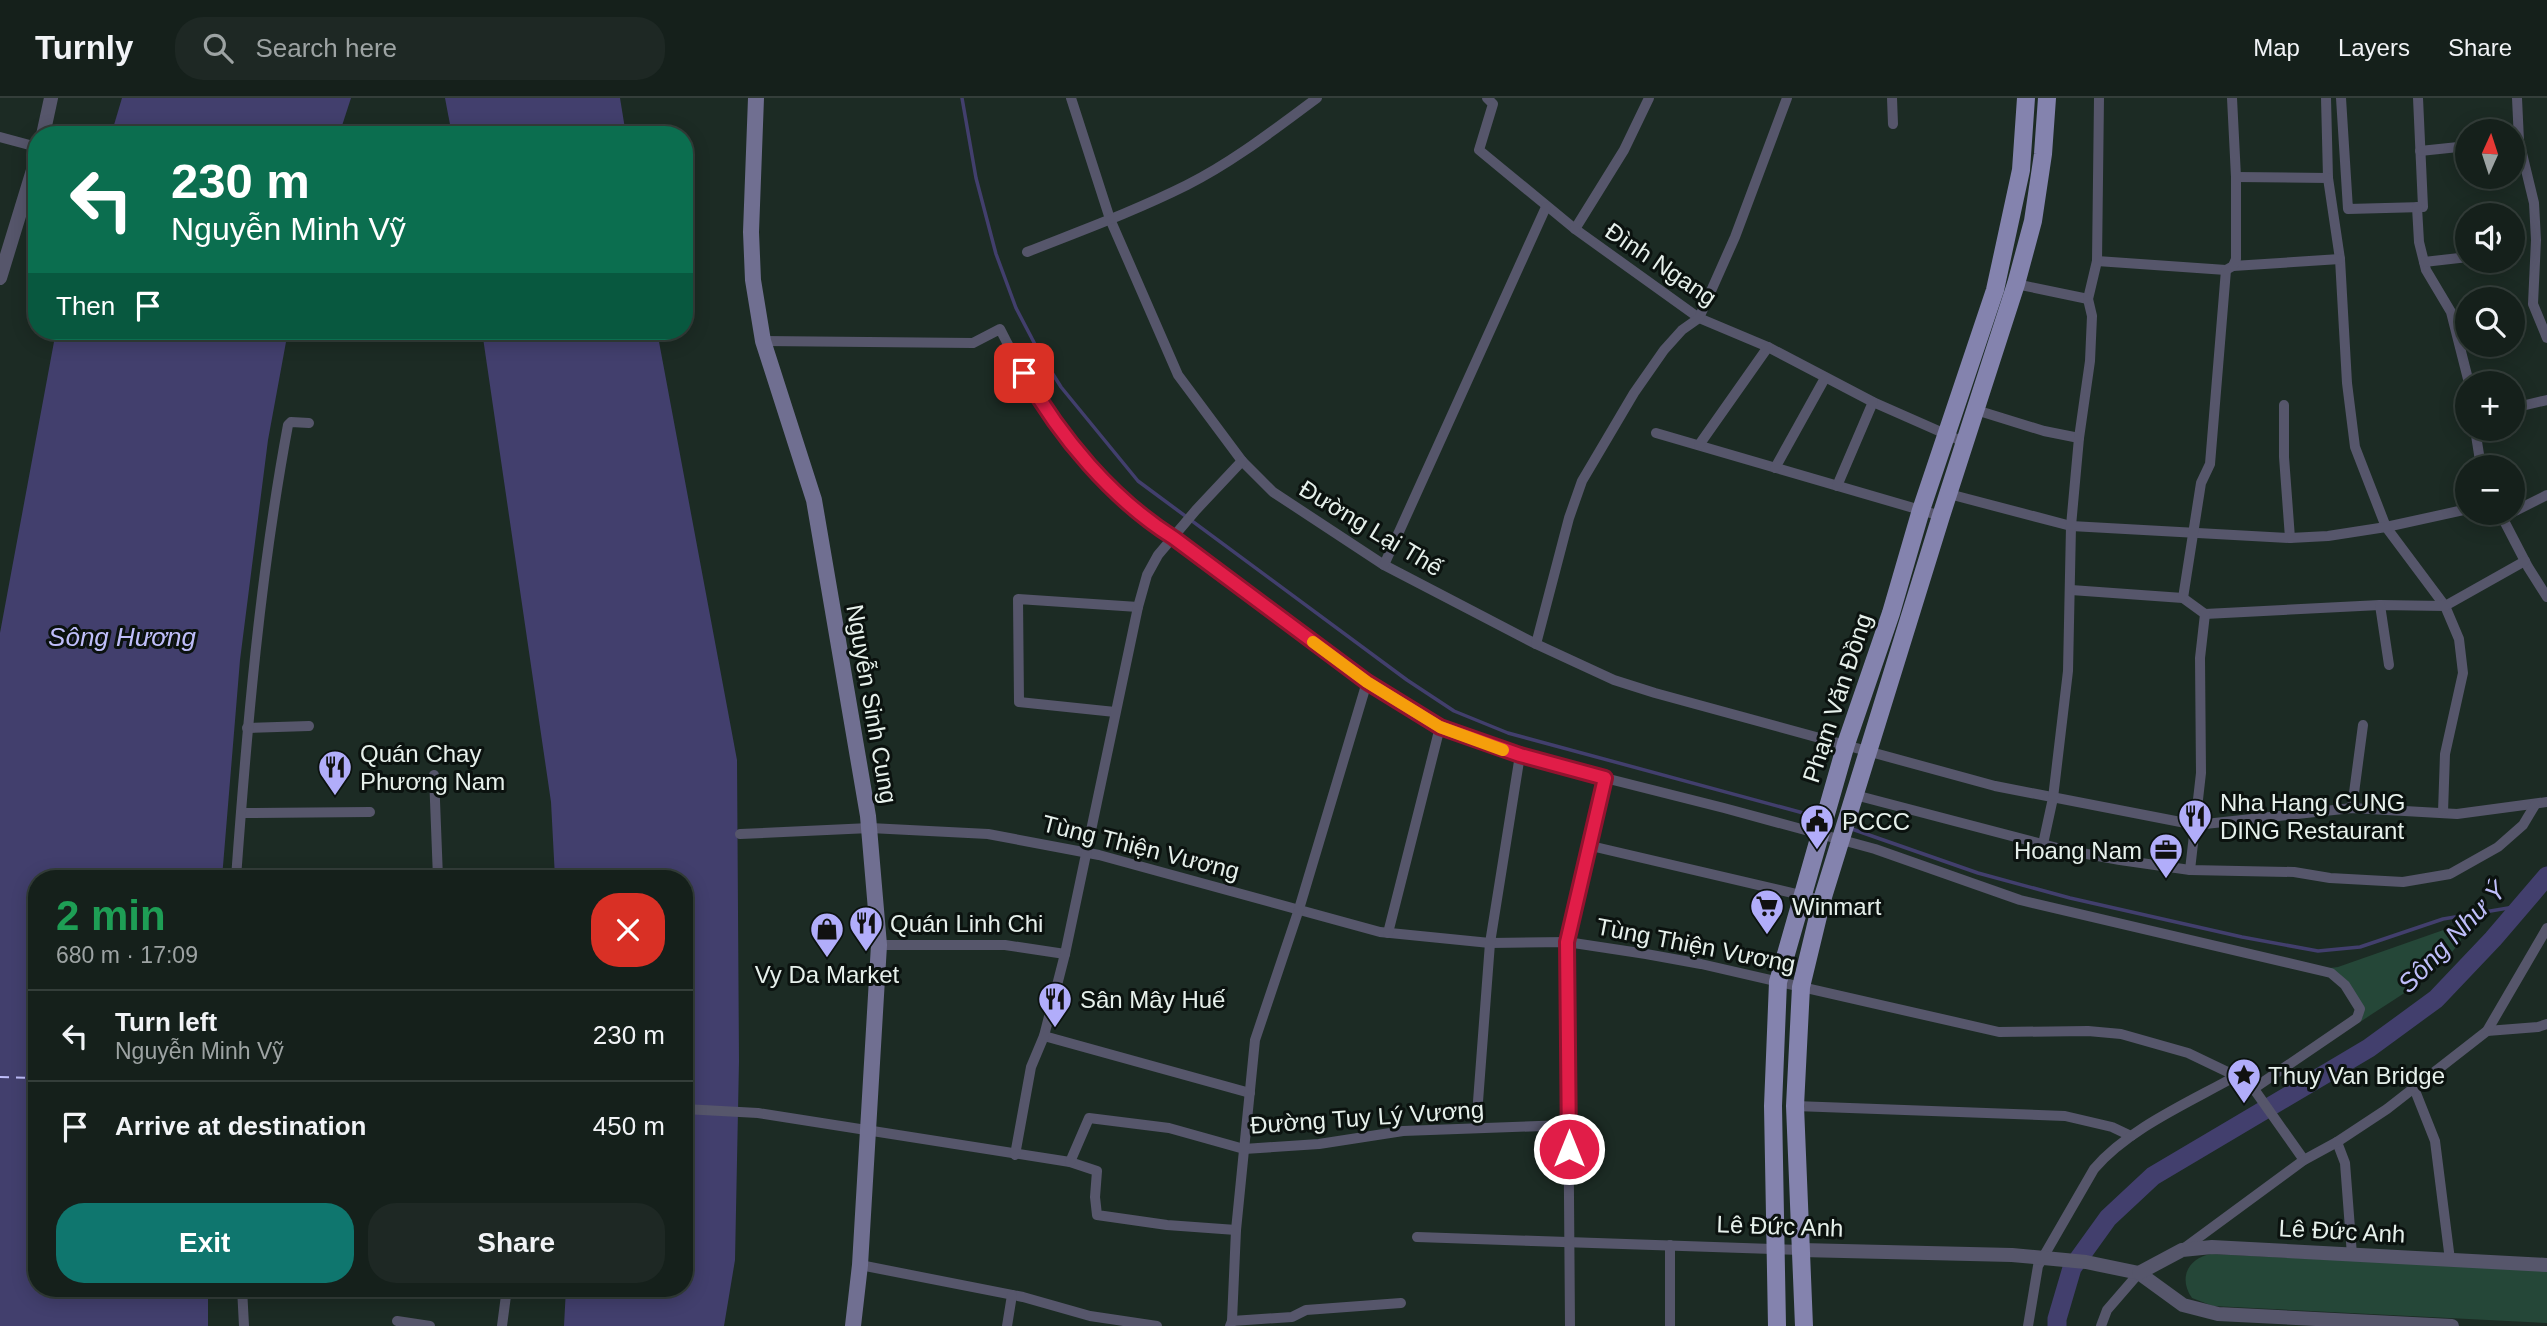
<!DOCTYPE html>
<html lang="en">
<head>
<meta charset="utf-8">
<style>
	:root { --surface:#15201b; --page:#1e2824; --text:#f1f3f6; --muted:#9da3a3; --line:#343e3a; --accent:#0f766e }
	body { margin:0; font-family:Helvetica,sans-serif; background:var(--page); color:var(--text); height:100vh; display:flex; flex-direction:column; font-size:26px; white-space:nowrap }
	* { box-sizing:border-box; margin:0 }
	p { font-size:23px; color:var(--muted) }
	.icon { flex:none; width:38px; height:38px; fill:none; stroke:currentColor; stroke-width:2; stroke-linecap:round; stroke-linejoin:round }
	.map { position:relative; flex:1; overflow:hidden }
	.drawer { position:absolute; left:28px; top:772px; width:665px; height:427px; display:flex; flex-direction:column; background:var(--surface); border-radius:28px; box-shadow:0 4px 18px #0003,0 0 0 2px var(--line) }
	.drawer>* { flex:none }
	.banner { position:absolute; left:28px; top:28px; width:665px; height:214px; border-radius:28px; box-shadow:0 4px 18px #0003,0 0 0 2px var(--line); background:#0b6e4f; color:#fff; overflow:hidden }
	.needle { width:46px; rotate:3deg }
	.buttons { position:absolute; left:2455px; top:21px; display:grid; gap:14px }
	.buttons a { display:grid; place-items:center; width:70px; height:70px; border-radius:50%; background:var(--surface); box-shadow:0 4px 18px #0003,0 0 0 2px var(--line); font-size:35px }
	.pin { position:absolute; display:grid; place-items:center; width:60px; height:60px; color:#fff; margin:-30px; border-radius:14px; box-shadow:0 4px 10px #0006 }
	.me { position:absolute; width:77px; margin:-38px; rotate:0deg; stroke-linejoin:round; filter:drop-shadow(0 0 5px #0008) }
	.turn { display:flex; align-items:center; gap:24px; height:147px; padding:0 28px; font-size:32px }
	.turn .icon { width:91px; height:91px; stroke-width:2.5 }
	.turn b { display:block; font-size:49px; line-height:60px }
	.then { display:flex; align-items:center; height:66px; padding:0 28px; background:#0003; gap:14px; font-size:26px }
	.round { display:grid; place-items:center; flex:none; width:74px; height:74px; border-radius:28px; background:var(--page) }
	.headline { display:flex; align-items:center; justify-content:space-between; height:119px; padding:0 28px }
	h1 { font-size:42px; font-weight:800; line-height:52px; color:#1e9e55 }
	.cta { display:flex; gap:14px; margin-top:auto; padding:14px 28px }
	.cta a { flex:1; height:80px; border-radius:28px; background:var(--accent); color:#fff; font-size:28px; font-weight:800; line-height:80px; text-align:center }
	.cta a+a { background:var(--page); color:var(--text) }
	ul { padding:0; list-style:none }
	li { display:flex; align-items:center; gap:21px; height:91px; padding:0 28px; border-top:2px solid var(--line) }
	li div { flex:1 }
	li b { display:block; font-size:26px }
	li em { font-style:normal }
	header { display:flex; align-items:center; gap:42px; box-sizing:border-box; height:98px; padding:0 35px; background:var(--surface); border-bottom:2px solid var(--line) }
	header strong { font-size:33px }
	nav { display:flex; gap:38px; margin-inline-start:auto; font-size:24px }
	.search { width:490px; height:63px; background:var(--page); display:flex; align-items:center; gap:18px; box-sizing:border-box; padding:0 24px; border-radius:28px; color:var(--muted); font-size:26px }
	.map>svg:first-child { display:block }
</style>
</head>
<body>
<header>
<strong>Turnly</strong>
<div class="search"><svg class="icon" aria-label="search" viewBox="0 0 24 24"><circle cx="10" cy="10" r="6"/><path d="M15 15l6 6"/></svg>Search here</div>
<nav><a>Map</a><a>Layers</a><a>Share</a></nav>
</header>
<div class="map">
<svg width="2547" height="1228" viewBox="0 0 2547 1228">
	<rect width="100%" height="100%" fill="#1c2b24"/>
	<g fill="#254738">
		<path d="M2452,829L2459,832L2461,842C2437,878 2396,900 2360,924L2363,918C2355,897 2350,882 2330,870L2338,869Z"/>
		<path d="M2211,1156L2547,1172V1225L2213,1208L2192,1200C2178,1180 2188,1160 2211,1156Z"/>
	</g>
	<g fill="#423f6d">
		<polygon points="122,0 351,0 339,37 111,37"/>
		<polygon points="445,0 620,0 626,37 452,37"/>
		<polygon points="56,233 288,233 268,342 240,562 222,780 37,780 37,1190 208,1190 208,1228 0,1228 0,535"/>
		<polygon points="482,233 657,233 737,662 739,963 735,1162 724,1228 564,1228 566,1190 684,1190 684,780 555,780 551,704"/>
	</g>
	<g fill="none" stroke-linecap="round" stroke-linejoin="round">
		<g stroke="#423f6d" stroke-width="3.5">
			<polyline points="962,0 976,80 996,156 1016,210 1039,254 1061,289 1138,383 1407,582 1454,613 1508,635 1818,719"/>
			<polyline points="1849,730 1978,775 2070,800 2242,839 2318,853 2360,849 2443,821 2520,808"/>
		</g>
		<polyline stroke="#423f6d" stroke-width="19" points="2057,1228 2057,1221 2072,1170 2108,1120 2153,1078 2369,950 2436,901 2493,841 2547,778"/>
		<polyline stroke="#bfbefa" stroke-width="2" stroke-dasharray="9 7" stroke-linecap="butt" points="0,979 37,980"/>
		<g stroke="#56566b" stroke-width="10">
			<polyline points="1071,0 1110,121 1178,277 1242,363 1273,394 1384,467 1536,546 1614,582 1655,595 1995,688 2196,727 2352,710 2457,716 2547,704"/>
			<polyline points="1487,0 1493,6 1479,52 1575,131 1699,220 1768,249 1873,304 1966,345"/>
			<polyline points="1892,0 1893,26"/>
			<polyline points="2326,0 2328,80 2340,161 2347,285 2355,349 2386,429 2445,508 2459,541 2463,575 2445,656 2443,714"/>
			<polyline points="2341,0 2348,111 2423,109 2418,0"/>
			<polyline points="2517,0 2519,43 2534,105 2536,142 2533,206 2547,240"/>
			<polyline points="0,39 37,49"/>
			<polyline points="2420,53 2468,48"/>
			<polyline points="2236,79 2328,80"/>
			<polyline points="2417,109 2419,144 2426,172 2451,214 2469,285"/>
			<polyline points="1575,131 1624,52 1649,0"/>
			<path d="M1027,154C1080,133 1135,113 1187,87C1233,64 1275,31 1317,0"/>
			<polyline points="2097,163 2226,172"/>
			<polyline points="2424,164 2468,159"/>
			<polyline points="2233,168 2340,161"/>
			<polyline points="2016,186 2088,201"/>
			<path d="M763,243L973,245L1000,231C1040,311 1097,392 1174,440L1367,584L1440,629L1477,644L1605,680L1724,710L1875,751L2020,802L2331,875L2345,887L2360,911L2357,920L2253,991"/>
			<polyline points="2284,307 2284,359 2290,440"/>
			<polyline points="2513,310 2547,302"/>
			<polyline points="1976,312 2044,333 2079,340"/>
			<polyline points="2475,331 2481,369"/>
			<polyline points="1656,335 1941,418"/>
			<polyline points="1699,347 1768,249"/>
			<polyline points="1775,370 1825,280"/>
			<polyline points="1837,388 1873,304"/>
			<polyline points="1949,396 2071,428 2290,440 2328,438 2386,429 2468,411"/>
			<polyline points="2513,414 2547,397"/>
			<polyline points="2500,415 2528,469 2547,499"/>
			<polyline points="1384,467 1546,109"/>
			<polyline points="2071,492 2183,500 2205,516 2380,507 2445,508 2525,463"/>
			<polyline points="2183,500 2201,385 2210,366 2226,172 2233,168 2236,161 2236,79 2232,0"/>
			<polyline points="2380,507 2389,567"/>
			<polyline points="1536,546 1569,420 1582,383 1634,295 1664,252 1682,232 1699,220 1735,139 1787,0"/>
			<polyline points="1115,614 1019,604 1018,501 1138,509"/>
			<polyline points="247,630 309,628"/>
			<polyline points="434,677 438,780"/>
			<polyline points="1855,697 2065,752 2120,762 2190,772 2294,774 2330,780 2403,784 2450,776 2498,749 2523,727 2535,707"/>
			<polyline points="2352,710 2363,627"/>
			<polyline points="241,715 370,714"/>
			<polyline points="740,736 870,730 988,736 1099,757 1380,834 1490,845 1567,844 1646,856 1701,866 1999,934 2088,933 2121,936 2188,955 2236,978 2256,994 2304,1062"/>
			<polyline points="2043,746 2053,700 2068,573 2071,428 2079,340 2090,263 2092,218 2088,201 2097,163 2099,0"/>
			<polyline points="1591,748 1822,802"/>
			<polyline points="2190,772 2201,675 2200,560 2205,516"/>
			<path d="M236,780C247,629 260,477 288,327L291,324L309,325"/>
			<polyline points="1388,835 1440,629"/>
			<polyline points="879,847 1005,847 1065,856"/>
			<polyline points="2487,933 2538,929 2547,926"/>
			<polyline points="1044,938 1250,995"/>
			<polyline points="2414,990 2435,1043 2450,1162"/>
			<polyline points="1795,1008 2065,1018 2112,1029 2131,1038"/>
			<polyline points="684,1011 758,1015 1070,1064 1097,1073 1095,1099 1097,1117 1167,1127 1236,1132"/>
			<polyline points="1476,1030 1490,845 1520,657"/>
			<polyline points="2337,1044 2345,1065 2352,1157"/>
			<polyline points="1015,1057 1031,969 1044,938 1065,856 1138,509 1147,477 1158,457 1196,412 1242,363"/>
			<polyline points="1070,1064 1089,1020 1169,1030 1244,1051 1319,1046 1403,1033 1569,1027"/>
			<polyline points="1417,1139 1801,1152"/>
			<polyline points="1670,1147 1670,1228"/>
			<polyline points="2183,1151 2304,1062 2337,1044 2387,1011 2487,933 2547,830"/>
			<polyline points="860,1167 1023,1199 1090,1218 1157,1228"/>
			<polyline points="242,1190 244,1228"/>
			<polyline points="397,1223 430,1228"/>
			<polyline points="1232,1223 1292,1219 1306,1212 1401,1205"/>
			<polyline points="502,1228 507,1190"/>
			<polyline points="1007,1228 1012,1197"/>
			<polyline points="1230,1228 1232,1223 1236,1132 1255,942 1299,811 1367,584"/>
			<polyline points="1570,1228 1567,844 1605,680"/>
			<path d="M2028,1228L2038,1168L2094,1071C2129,1030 2190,1004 2236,978"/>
			<polyline points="2101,1228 2107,1212 2139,1175"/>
		</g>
		<g stroke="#56566b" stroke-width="14">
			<polyline points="43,37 51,0"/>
			<polyline points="0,180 37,59"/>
			<polyline points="1801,1152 2012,1157 2086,1164 2139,1175 2183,1207 2218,1216 2452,1228"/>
			<polyline points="2139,1175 2182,1152 2212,1149 2547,1167"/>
		</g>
		<polyline stroke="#706f91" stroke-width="16" points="756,0 751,134 753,182 763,243 814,402 868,718 879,847 860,1167 853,1228"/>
		<g stroke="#8483ae" stroke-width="18">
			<polyline points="1777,1228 1773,1008 1778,884 1846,646 1891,515 1921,412 1995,192 2021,72 2026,0"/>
			<polyline points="1804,1228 1795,1008 1801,889 1822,802 1941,418 2016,186 2033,123 2043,56 2047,0"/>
		</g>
	</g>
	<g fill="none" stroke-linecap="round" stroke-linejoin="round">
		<g stroke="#92132f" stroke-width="18">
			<path id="route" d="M1024,275C1060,339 1112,401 1174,440L1367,584L1440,629L1520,657L1605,680L1567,844L1569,1051"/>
		</g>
		<use href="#route" stroke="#e11d48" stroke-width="12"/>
		<polyline stroke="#f59e0b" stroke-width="12" points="1313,544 1367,584 1440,629 1503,652"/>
	</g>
	<defs>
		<g id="restaurant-pin" transform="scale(1.75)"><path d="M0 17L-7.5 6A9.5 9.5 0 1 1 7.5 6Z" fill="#b1adfa" stroke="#0b120f"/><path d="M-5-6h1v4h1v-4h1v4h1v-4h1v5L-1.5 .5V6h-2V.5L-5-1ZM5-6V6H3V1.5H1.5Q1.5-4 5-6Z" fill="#111"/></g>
		<g id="civic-pin" transform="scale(1.75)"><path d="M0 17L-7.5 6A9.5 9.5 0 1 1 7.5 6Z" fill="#b1adfa" stroke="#0b120f"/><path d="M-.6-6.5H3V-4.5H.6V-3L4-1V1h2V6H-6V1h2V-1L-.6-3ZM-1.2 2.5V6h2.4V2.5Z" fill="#111"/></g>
		<g id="office-pin" transform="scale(1.75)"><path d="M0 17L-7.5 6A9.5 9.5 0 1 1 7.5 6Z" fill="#b1adfa" stroke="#0b120f"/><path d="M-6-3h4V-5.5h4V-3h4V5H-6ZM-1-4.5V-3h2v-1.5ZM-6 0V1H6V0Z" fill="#111"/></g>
		<g id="supermarket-pin" transform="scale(1.75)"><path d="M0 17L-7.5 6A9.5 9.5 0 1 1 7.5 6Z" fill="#b1adfa" stroke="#0b120f"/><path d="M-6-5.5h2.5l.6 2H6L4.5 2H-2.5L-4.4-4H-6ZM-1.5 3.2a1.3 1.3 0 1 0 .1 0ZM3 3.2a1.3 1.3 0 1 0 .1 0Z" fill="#111"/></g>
		<g id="shop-pin" transform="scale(1.75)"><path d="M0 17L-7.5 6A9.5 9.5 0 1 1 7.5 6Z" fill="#b1adfa" stroke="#0b120f"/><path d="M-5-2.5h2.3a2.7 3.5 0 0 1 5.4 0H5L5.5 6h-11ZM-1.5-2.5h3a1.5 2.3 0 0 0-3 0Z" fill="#111"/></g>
		<g id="sight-pin" transform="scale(1.75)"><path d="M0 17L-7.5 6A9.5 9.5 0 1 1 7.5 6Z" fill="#b1adfa" stroke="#0b120f"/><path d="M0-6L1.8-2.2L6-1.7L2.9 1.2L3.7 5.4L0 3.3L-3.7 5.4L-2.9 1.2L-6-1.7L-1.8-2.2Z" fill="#111"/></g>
	</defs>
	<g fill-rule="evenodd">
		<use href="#restaurant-pin" x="335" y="669"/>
		<use href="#restaurant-pin" x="2195" y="718"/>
		<use href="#civic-pin" x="1817" y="723"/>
		<use href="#office-pin" x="2166" y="752"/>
		<use href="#supermarket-pin" x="1767" y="808"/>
		<use href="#restaurant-pin" x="866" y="825"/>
		<use href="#shop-pin" x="827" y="831"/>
		<use href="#restaurant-pin" x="1055" y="901"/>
		<use href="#sight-pin" x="2244" y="977"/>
	</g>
	<g text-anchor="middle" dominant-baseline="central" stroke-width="6" stroke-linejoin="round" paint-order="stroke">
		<g font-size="24" fill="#e6f0eb" stroke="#0b120f">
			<text transform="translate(1661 166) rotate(34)">Đình Ngang</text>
			<text transform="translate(1371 430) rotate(31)">Đường Lại Thế</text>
			<text transform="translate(1837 600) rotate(-72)">Phạm Văn Đồng</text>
			<text transform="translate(872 606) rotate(80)">Nguyễn Sinh Cung</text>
			<text transform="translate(1141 749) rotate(14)">Tùng Thiện Vương</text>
			<text transform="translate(1696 847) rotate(11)">Tùng Thiện Vương</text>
			<text transform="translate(1367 1019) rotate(-4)">Đường Tuy Lý Vương</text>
			<text transform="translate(1780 1128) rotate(2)">Lê Đức Anh</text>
			<text transform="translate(2342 1133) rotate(3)">Lê Đức Anh</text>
		</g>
		<g font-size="24" fill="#e6f0eb" stroke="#0b120f" text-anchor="start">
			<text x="360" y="655">Quán Chay<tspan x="360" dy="28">Phương Nam</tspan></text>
			<text x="2220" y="704">Nha Hang CUNG<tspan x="2220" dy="28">DING Restaurant</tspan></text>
			<text x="1842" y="723">PCCC</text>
			<text x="2142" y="752" text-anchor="end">Hoang Nam</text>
			<text x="1792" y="808">Winmart</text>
			<text x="890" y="825">Quán Linh Chi</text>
			<text x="827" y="876" text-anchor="middle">Vy Da Market</text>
			<text x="1080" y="901">Sân Mây Huế</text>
			<text x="2268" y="977">Thuy Van Bridge</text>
		</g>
		<g font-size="26" font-style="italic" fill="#bfbefa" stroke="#0b120f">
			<text x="122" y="539">Sông Hương</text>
			<text transform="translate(2452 839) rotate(-46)">Sông Như Ý</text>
		</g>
	</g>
</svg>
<div class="buttons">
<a><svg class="needle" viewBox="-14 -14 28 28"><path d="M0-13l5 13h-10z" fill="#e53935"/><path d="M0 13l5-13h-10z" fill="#9da3a3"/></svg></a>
<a><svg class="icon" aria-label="sound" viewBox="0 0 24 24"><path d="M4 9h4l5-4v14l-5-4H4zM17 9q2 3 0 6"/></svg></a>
<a><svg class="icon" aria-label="search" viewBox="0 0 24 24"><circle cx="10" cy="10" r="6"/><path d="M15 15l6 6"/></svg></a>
<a>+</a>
<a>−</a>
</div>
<div class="pin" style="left:1024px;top:275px;background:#d93025"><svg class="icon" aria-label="arrive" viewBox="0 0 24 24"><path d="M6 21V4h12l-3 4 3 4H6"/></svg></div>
<svg class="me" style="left:1569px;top:1051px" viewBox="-20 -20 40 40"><circle r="17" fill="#e11d48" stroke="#fff" stroke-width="3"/><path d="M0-11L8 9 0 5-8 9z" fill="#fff"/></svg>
<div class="banner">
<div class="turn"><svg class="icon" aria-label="left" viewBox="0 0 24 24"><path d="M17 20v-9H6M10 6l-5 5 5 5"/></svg><div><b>230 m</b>Nguyễn Minh Vỹ</div></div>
<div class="then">Then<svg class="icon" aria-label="arrive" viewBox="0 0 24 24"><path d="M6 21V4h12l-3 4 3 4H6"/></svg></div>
</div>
<section class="drawer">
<div class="headline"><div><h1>2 min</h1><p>680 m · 17:09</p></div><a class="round" style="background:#d93025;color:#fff"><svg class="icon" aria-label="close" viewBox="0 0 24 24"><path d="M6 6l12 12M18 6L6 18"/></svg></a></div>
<ul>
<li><svg class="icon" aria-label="left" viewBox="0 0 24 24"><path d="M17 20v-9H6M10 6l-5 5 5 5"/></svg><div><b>Turn left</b><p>Nguyễn Minh Vỹ</p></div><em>230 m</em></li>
<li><svg class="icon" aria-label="arrive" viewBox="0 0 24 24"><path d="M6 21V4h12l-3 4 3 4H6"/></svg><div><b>Arrive at destination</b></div><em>450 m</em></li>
</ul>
<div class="cta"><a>Exit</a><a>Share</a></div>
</section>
</div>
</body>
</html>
